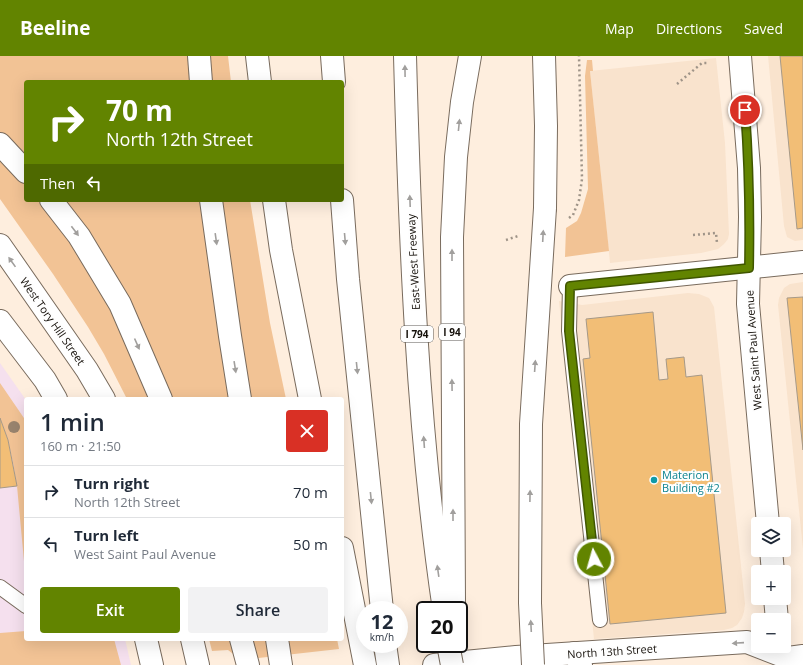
<!DOCTYPE html>
<html lang="en">
<head>
<meta charset="utf-8">
<style>
	:root { --surface:#fff; --page:#f2f2f3; --text:#1f2937; --muted:#747a83; --line:#e0e1e3; --accent:#628400 }
	body { margin:0; font-family:"Open Sans",sans-serif; background:var(--page); color:var(--text); height:100vh; display:flex; flex-direction:column; font-size:15px; white-space:nowrap }
	* { box-sizing:border-box; margin:0 }
	p { font-size:13px; color:var(--muted) }
	.icon { flex:none; width:22px; height:22px; fill:none; stroke:currentColor; stroke-width:2; stroke-linecap:round; stroke-linejoin:round }
	.map { position:relative; flex:1; overflow:hidden }
	.sheet { position:absolute; left:24px; top:341px; width:320px; height:244px; display:flex; flex-direction:column; background:var(--surface); border-radius:4px; box-shadow:0 4px 16px #0002 }
	.sheet>* { flex:none }
	.top-card { position:absolute; left:24px; top:24px; width:320px; height:122px; border-radius:4px; box-shadow:0 4px 16px #0002; background:#628400; color:#fff; overflow:hidden }
	.tools { position:absolute; left:751px; top:461px; display:grid; gap:8px }
	.tools a { display:grid; place-items:center; width:40px; height:40px; border-radius:4px; background:var(--surface); box-shadow:0 4px 16px #0002; font-size:20px }
	.speed { position:absolute; left:356px; top:545px; display:flex; gap:8px; font-size:20px; font-weight:700; text-align:center }
	.speed>* { display:grid; place-content:center; width:52px; height:52px; border-radius:50%; background:var(--surface); box-shadow:0 4px 16px #0002; line-height:1 }
	.speed small { font-size:10px; font-weight:400 }
	.speed .limit { border:2px solid #111; border-radius:6px; background:#fff; color:#111 }
	.pin { position:absolute; display:grid; place-items:center; width:34px; height:34px; color:#fff; margin:-17px; border:2px solid #fff; border-radius:50%; box-shadow:0 1px 4px #0007 }
	.me { position:absolute; width:44px; margin:-22px; rotate:354deg; stroke-linejoin:round; filter:drop-shadow(0 0 3px #0008) }
	.turn { display:flex; align-items:center; gap:14px; height:84px; padding:0 16px; font-size:18px }
	.turn .icon { width:52px; height:52px; stroke-width:2.5 }
	.turn b { display:block; font-size:28px; line-height:34px }
	.then { display:flex; align-items:center; height:38px; padding:0 16px; background:#0003; gap:8px; font-size:15px }
	.round { display:grid; place-items:center; flex:none; width:42px; height:42px; border-radius:4px; background:var(--page) }
	.summary { display:flex; align-items:center; justify-content:space-between; height:68px; padding:0 16px }
	h1 { font-size:24px; font-weight:600; line-height:30px }
	.cta { display:flex; gap:8px; margin-top:auto; padding:8px 16px }
	.cta a { flex:1; height:46px; border-radius:4px; background:var(--accent); color:#fff; font-size:16px; font-weight:600; line-height:46px; text-align:center }
	.cta a+a { background:var(--page); color:var(--text) }
	ul { padding:0; list-style:none }
	li { display:flex; align-items:center; gap:12px; height:52px; padding:0 16px; border-top:1px solid var(--line) }
	li div { flex:1 }
	li b { display:block; font-size:15px }
	li em { font-style:normal }
	header { display:flex; align-items:center; gap:24px; box-sizing:border-box; height:56px; padding:0 20px; background:var(--accent); color:#fff }
	header strong { font-size:19px }
	nav { display:flex; gap:22px; margin-inline-start:auto; font-size:14px }
	.map>svg:first-child { display:block }
</style>
</head>
<body>
<header>
<strong>Beeline</strong>
<nav><a>Map</a><a>Directions</a><a>Saved</a></nav>
</header>
<div class="map">
<svg width="803" height="609" viewBox="0 0 803 609">
	<rect width="100%" height="100%" fill="#feeede"/>
	<g fill="#f9e3cd">
		<polygon points="768,0 803,0 803,184 795,185 787,181 784,170"/>
		<polygon points="716,2 725,87 729,178 728,183 724,188 718,193 701,197 610,207 590,15"/>
		<polygon points="803,226 803,493 778,249 779,242 784,232 790,228"/>
		<polygon points="688,237 699,238 709,242 714,251 745,548 744,556 742,562 737,569 732,572 724,574 594,583 559,245 582,249"/>
	</g>
	<polygon fill="#f5e0ee" points="0,307 26,344 26,583 125,583 131,609 0,609"/>
	<g fill="#f2c395">
		<polygon points="0,0 228,0 231,26 26,26 26,144 250,144 270,267 286,343 127,343 104,298 88,271 53,218 0,143"/>
		<polygon points="587,4 592,4 593,15 590,15 609,195 565,201 566,172 577,165 581,157 588,133 585,20"/>
		<polygon points="0,327 26,365 26,513 24,505 17,430 13,407 8,384 0,362"/>
		<polygon points="26,575 26,583 114,583 121,609 0,609 0,577"/>
		<polygon points="209,583 337,583 339,593 241,604 228,594 212,595"/>
	</g>
	<g fill="#f2be76" stroke="#a69988">
		<polygon points="780,0 803,0 803,172 797,173"/>
		<polygon points="803,241 803,394 787,242"/>
		<polygon points="653,256 659,324 668,323 666,303 684,301 686,321 702,319 726,557 610,568 583,303 590,302 586,263"/>
		<polygon points="0,362 8,384 17,430 0,432"/>
	</g>
	<g fill="none" stroke-linecap="round" stroke-linejoin="round">
		<g stroke="#796b5d" stroke-width="16">
			<g id="service">
				<polyline points="570,230 569,275 600,564"/>
				<polyline points="0,531 26,550"/>
			</g>
		</g>
		<g stroke="#796b5d" stroke-width="24">
			<polyline id="minor" points="570,230 803,206"/>
		</g>
		<g stroke="#796b5d" stroke-width="24">
			<g id="tertiary">
				<polyline points="740,0 749,112 750,161 748,248 768,468"/>
				<polyline points="0,189 87,314 104,343"/>
				<polyline points="0,265 45,324 56,343"/>
				<polyline points="771,494 773,516"/>
				<polyline points="775,542 777,564"/>
				<polyline points="146,583 152,609"/>
				<polyline points="192,583 198,609"/>
				<polyline points="434,609 516,601 747,586 788,602 803,600"/>
			</g>
		</g>
		<g stroke="#796b5d" stroke-width="24">
			<g id="motorway">
				<polyline points="199,0 201,26"/>
				<polyline points="257,0 260,26"/>
				<polyline points="332,0 334,26"/>
				<path d="M405,0C410,185 417,371 444,554"/>
				<polyline points="544,0 546,70 545,152"/>
				<polyline points="0,88 26,116"/>
				<polyline points="51,144 79,180 120,248 161,343"/>
				<polyline points="211,144 230,280 240,343"/>
				<polyline points="274,144 281,194 310,343"/>
				<polyline points="342,144 348,223 382,554"/>
				<polyline points="342,492 365,609"/>
				<polyline points="454,547 452,181 456,101 462,46 470,0"/>
				<polyline points="241,583 248,609"/>
				<polyline points="277,583 281,609"/>
				<polyline points="385,588 388,609"/>
				<polyline points="574,597 581,609"/>
			</g>
		</g>
		<g stroke="#9f9488" stroke-width="2.5" stroke-dasharray="2 3" stroke-linecap="butt">
			<polyline points="677,28 702,7 707,7"/>
			<polyline points="569,162 573,159 579,144 582,123 579,0"/>
			<polyline points="693,179 716,177 717,187"/>
			<polyline points="506,184 518,180"/>
		</g>
		<use href="#service" stroke="#fff" stroke-width="14"/>
		<use href="#minor" stroke="#fff" stroke-width="22"/>
		<use href="#tertiary" stroke="#fff" stroke-width="22"/>
		<use href="#motorway" stroke="#fff" stroke-width="22"/>
		<g stroke="#796b5d" stroke-width="24" stroke-linecap="butt">
			<g id="motorway-bridge">
				<polyline points="448,588 452,609"/>
				<polyline points="533,609 530,547 531,368 545,152"/>
			</g>
		</g>
		<use href="#motorway-bridge" stroke="#fff" stroke-width="22"/>
	</g>
	<circle fill="#99846e" cx="14" cy="371" r="6"/>
	<defs><path id="oneway-solid" d="M-6-.8H1V-3.2L6.5 0L1 3.2V.8H-6Z"/></defs>
	<g fill="#a19f9d">
		<use href="#oneway-solid" transform="translate(405 15) rotate(-91)"/>
		<use href="#oneway-solid" transform="translate(459 69) rotate(-84)"/>
		<use href="#oneway-solid" transform="translate(410 145) rotate(-92)"/>
		<use href="#oneway-solid" transform="translate(75 175) rotate(53)"/>
		<use href="#oneway-solid" transform="translate(543 180) rotate(-87)"/>
		<use href="#oneway-solid" transform="translate(216 183) rotate(82)"/>
		<use href="#oneway-solid" transform="translate(345 183) rotate(85)"/>
		<use href="#oneway-solid" transform="translate(452 199) rotate(-90)"/>
		<use href="#oneway-solid" transform="translate(12 206) rotate(-125)"/>
		<use href="#oneway-solid" transform="translate(137 288) rotate(66)"/>
		<use href="#oneway-solid" transform="translate(535 310) rotate(-86)"/>
		<use href="#oneway-solid" transform="translate(235 311) rotate(81)"/>
		<use href="#oneway-solid" transform="translate(357 312) rotate(84)"/>
		<use href="#oneway-solid" transform="translate(452 329) rotate(-91)"/>
		<use href="#oneway-solid" transform="translate(424 386) rotate(-94)"/>
		<use href="#oneway-solid" transform="translate(530 440) rotate(-89)"/>
		<use href="#oneway-solid" transform="translate(371 442) rotate(84)"/>
		<use href="#oneway-solid" transform="translate(453 459) rotate(-90)"/>
		<use href="#oneway-solid" transform="translate(438 515) rotate(-98)"/>
		<use href="#oneway-solid" transform="translate(531 570) rotate(-93)"/>
		<use href="#oneway-solid" transform="translate(738 587) rotate(176)"/>
	</g>
	<g fill="none" stroke-linecap="round" stroke-linejoin="round">
		<g stroke="#405600" stroke-width="10">
			<path id="route" d="M594,503L569,275L570,230L749,212C750,159 749,107 745,54"/>
		</g>
		<use href="#route" stroke="#628400" stroke-width="7"/>
	</g>
	<circle fill="#0f9aa8" stroke="#fefefe" stroke-width="1.5" cx="654" cy="424" r="4"/>
	<g text-anchor="middle" dominant-baseline="central" stroke-width="4" stroke-linejoin="round" paint-order="stroke">
		<g fill="#fefefe" stroke="#5a5752" stroke-width="1">
			<rect x="439" y="268" width="26" height="16" rx="3"/>
			<rect x="401" y="270" width="32" height="16" rx="3"/>
		</g>
		<g font-size="10" font-weight="bold" fill="#140f09">
			<text x="452" y="276">I 94</text>
			<text x="417" y="278">I 794</text>
		</g>
		<g font-size="11" fill="#140f09" stroke="#fefefe">
			<text transform="translate(413 206) rotate(-93)">East-West Freeway</text>
			<text transform="translate(53 265) rotate(55)">West Tory Hill Street</text>
			<text transform="translate(753 294) rotate(-94)">West Saint Paul Avenue</text>
			<text transform="translate(612 595) rotate(-4)">North 13th Street</text>
		</g>
		<g font-size="11" fill="#0d838f" stroke="#fefefe" text-anchor="start">
			<text x="662" y="418">Materion<tspan x="662" dy="13">Building #2</tspan></text>
		</g>
	</g>
</svg>
<div class="tools">
<a><svg class="icon" aria-label="layers" viewBox="0 0 24 24"><path d="M12 4l9 5-9 5-9-5zM3 14l9 5 9-5"/></svg></a>
<a>+</a>
<a>−</a>
</div>
<div class="speed"><div>12<small>km/h</small></div><div class="limit">20</div></div>
<div class="pin" style="left:745px;top:54px;background:#d93025"><svg class="icon" aria-label="arrive" viewBox="0 0 24 24"><path d="M6 21V4h12l-3 4 3 4H6"/></svg></div>
<svg class="me" style="left:594px;top:503px" viewBox="-20 -20 40 40"><circle r="17" fill="#628400" stroke="#fff" stroke-width="3"/><path d="M0-11L8 9 0 5-8 9z" fill="#fff"/></svg>
<div class="top-card">
<div class="turn"><svg class="icon" aria-label="right" viewBox="0 0 24 24"><path d="M7 20v-9h11M14 6l5 5-5 5"/></svg><div><b>70 m</b>North 12th Street</div></div>
<div class="then">Then<svg class="icon" aria-label="left" viewBox="0 0 24 24"><path d="M17 20v-9H6M10 6l-5 5 5 5"/></svg></div>
</div>
<section class="sheet">
<div class="summary"><div><h1>1 min</h1><p>160 m · 21:50</p></div><a class="round" style="background:#d93025;color:#fff"><svg class="icon" aria-label="close" viewBox="0 0 24 24"><path d="M6 6l12 12M18 6L6 18"/></svg></a></div>
<ul>
<li><svg class="icon" aria-label="right" viewBox="0 0 24 24"><path d="M7 20v-9h11M14 6l5 5-5 5"/></svg><div><b>Turn right</b><p>North 12th Street</p></div><em>70 m</em></li>
<li><svg class="icon" aria-label="left" viewBox="0 0 24 24"><path d="M17 20v-9H6M10 6l-5 5 5 5"/></svg><div><b>Turn left</b><p>West Saint Paul Avenue</p></div><em>50 m</em></li>
</ul>
<div class="cta"><a>Exit</a><a>Share</a></div>
</section>
</div>
</body>
</html>
